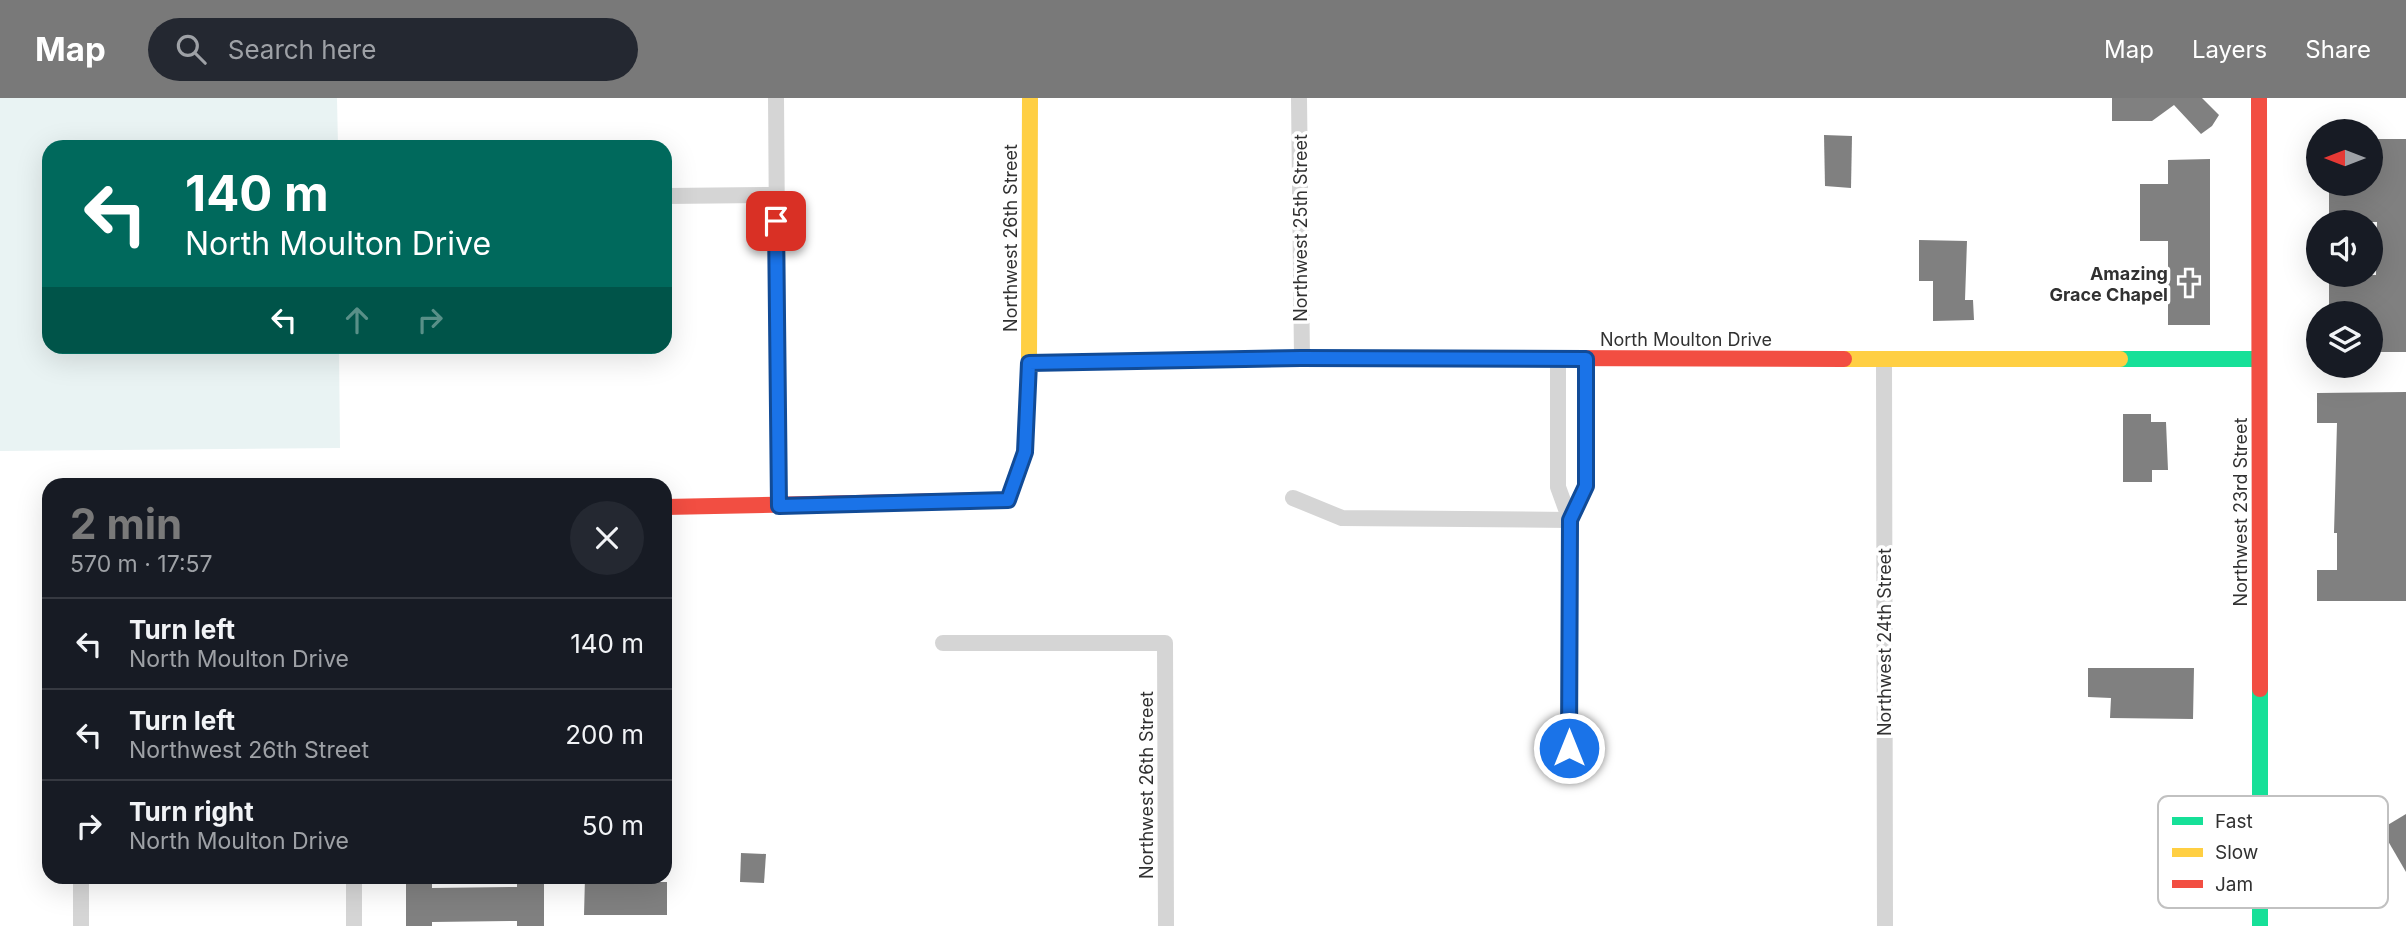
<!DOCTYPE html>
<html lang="en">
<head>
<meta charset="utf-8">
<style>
	:root { --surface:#171b24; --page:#242831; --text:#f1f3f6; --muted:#9ea1a6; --line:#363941; --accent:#797979 }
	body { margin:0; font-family:Inter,sans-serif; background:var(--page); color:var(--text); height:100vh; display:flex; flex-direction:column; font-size:26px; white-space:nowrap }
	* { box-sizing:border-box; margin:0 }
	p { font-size:23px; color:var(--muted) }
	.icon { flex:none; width:38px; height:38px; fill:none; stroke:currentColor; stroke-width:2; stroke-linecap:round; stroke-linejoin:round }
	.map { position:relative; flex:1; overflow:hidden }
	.details { position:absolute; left:42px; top:380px; width:630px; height:406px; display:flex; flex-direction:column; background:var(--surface); border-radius:21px; box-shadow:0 7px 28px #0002 }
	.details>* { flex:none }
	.hud { position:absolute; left:42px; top:42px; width:630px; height:214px; border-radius:21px; box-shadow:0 7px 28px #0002; background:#00695c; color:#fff; overflow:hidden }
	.needle { width:46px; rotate:270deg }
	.fabs { position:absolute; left:2306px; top:21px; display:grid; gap:14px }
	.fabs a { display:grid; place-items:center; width:77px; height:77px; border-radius:50%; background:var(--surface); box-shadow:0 7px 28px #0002; font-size:35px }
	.pin { position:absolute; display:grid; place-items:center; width:60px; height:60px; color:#fff; margin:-30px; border-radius:14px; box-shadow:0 4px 10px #0006 }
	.me { position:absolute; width:77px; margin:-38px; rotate:0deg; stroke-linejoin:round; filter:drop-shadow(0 0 5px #0008) }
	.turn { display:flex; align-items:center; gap:24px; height:147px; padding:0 28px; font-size:32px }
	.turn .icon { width:91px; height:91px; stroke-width:2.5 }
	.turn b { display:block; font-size:49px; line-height:60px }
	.lanes { display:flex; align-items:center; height:66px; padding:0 28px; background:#0003; justify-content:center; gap:35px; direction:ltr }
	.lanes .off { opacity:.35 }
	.round { display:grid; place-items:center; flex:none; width:74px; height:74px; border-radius:37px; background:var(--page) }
	.headline { display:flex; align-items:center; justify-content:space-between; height:119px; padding:0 28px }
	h1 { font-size:42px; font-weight:700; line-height:52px; color:var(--accent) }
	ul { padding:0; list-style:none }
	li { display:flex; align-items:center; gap:21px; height:91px; padding:0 28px; border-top:2px solid var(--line) }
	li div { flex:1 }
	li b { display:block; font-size:26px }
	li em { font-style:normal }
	header { display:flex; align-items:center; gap:42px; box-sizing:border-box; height:98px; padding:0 35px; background:var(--accent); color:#fff }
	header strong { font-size:33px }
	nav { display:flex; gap:38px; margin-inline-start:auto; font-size:24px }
	.search { width:490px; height:63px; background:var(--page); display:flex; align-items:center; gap:18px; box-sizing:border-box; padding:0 24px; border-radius:38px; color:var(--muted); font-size:26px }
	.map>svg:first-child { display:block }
</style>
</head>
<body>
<header>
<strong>Map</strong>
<div class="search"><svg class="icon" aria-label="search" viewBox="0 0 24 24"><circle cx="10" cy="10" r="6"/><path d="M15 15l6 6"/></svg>Search here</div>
<nav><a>Map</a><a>Layers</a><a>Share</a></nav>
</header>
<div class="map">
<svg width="2406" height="828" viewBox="0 0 2406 828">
	<rect width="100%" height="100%" fill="#fff"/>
	<polygon fill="#e9f3f3" points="0,0 337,0 338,49 49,49 49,248 339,249 340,350 0,353"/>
	<g fill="#808080">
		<polygon points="2112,0 2202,0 2219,17 2212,28 2201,36 2174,7 2152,23 2112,23"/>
		<polygon points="1824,37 1852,38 1851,90 1825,88"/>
		<polygon points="2371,41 2406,41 2406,254 2371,254 2371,215 2329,215 2329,177 2376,177 2377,124 2329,124 2329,86 2371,86"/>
		<polygon points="2210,61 2210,227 2168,227 2168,143 2140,143 2140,86 2168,86 2168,62"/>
		<polygon points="1919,142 1967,143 1965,202 1973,202 1974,222 1933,223 1933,183 1919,183"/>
		<polygon points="2406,294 2406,503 2317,503 2317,472 2337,472 2337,435 2334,435 2337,325 2317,325 2317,295"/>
		<polygon points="2123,316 2151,316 2151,324 2166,324 2168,372 2152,372 2152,384 2123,384"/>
		<polygon points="2088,570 2194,570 2193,621 2110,620 2111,600 2088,599"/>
		<polygon points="2406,716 2406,774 2381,731"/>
		<polygon points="741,755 766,756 764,785 740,784"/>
		<polygon points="406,779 432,779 432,790 517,789 517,783 544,783 544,828 517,828 517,823 432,824 432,828 406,828"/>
		<polygon points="585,779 618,779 618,784 667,784 667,817 584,817"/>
	</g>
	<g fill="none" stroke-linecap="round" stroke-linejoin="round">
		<g stroke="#d5d5d5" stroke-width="16">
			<polyline points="776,0 779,408"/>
			<polyline points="1299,0 1302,260"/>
			<polyline points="665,98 775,97"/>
			<polyline points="1558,260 1558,389 1570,422 1569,676"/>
			<polyline points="1884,261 1885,828"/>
			<polyline points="1293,400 1342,420 1570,422"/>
			<polyline points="1570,422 1586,389 1586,261"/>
			<polyline points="943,545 1165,545 1166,828"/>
			<polyline points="81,779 81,828"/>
			<polyline points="354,779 354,828"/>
		</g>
		<g stroke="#16e098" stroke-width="16">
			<polyline points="2120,261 2259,261"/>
			<polyline points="1029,265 1302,260 1545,260"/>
			<polyline points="2260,591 2260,828"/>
		</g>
		<g stroke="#ffcf43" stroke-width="16">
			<polyline points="1844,261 2120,261"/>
			<polyline points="995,402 1008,402 1025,354 1029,265 1030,0"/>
		</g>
		<g stroke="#f24e42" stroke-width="16">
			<polyline points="2259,0 2260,591"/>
			<polyline points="1545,260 1844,261"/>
			<polyline points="665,409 995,402"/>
		</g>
	</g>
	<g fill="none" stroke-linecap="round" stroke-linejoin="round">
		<g stroke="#114b97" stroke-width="18">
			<polyline id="route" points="776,123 779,408 1008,402 1025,354 1029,265 1301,260 1586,261 1586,388 1570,422 1569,650"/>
		</g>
		<use href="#route" stroke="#1a73e8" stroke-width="12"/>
	</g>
	<defs>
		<g id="church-bare" transform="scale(2.1)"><path d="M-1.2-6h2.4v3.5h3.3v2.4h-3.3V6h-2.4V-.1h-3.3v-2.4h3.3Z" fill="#797979" stroke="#fff" stroke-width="2.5" paint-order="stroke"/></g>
	</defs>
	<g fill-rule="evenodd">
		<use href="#church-bare" x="2189" y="185"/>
	</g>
	<g text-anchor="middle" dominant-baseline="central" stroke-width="7" stroke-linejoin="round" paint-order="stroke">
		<g font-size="18" fill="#313131" stroke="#fff">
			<text transform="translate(1300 130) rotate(-90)">Northwest 25th Street</text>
			<text transform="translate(1010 140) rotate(-90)">Northwest 26th Street</text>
			<text x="1686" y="241">North Moulton Drive</text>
			<text transform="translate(2240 414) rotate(-90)">Northwest 23rd Street</text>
			<text transform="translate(1884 544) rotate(-90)">Northwest 24th Street</text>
			<text transform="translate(1146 687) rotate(-90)">Northwest 26th Street</text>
		</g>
		<g font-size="18" font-weight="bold" fill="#313131" stroke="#fff" text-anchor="end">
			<text x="2168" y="175">Amazing<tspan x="2168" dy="21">Grace Chapel</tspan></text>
		</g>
	</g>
	<rect x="2158" y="698" width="230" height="112" rx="10" fill="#fff" stroke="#c1c1c1" stroke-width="2"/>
	<rect x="2172" y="719" width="31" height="8" fill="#16e098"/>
	<rect x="2172" y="750" width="31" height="9" fill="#ffcf43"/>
	<rect x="2172" y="782" width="31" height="8" fill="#f24e42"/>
	<g font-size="19" fill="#313131">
		<text x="2215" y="730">Fast</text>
		<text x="2215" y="761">Slow</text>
		<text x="2215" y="793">Jam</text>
	</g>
</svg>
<div class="fabs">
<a><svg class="needle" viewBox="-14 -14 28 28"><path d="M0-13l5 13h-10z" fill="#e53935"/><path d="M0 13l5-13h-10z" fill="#9ea1a6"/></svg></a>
<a><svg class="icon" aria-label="sound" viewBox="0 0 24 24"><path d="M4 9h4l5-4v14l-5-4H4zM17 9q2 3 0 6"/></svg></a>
<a><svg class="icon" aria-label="layers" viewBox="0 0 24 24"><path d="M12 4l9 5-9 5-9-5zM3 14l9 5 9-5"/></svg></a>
</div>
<div class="pin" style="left:776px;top:123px;background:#d93025"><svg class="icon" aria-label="arrive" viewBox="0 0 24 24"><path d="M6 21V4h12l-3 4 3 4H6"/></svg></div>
<svg class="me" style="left:1569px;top:650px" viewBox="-20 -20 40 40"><circle r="17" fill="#1a73e8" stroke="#fff" stroke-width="3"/><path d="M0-11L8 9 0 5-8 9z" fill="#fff"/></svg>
<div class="hud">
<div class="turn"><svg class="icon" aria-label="left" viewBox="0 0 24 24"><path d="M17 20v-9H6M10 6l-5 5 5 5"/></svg><div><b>140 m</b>North Moulton Drive</div></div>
<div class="lanes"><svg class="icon" aria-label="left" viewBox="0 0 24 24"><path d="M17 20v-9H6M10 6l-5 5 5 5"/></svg><svg class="icon off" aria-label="ahead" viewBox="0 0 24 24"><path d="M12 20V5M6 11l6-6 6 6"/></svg><svg class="icon off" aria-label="right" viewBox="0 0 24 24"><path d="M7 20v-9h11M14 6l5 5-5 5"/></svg></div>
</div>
<section class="details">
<div class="headline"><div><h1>2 min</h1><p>570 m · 17:57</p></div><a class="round"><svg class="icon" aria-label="close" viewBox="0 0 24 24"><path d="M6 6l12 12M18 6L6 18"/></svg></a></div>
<ul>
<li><svg class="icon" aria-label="left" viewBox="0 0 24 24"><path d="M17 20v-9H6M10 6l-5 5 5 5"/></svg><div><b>Turn left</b><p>North Moulton Drive</p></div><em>140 m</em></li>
<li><svg class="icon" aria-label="left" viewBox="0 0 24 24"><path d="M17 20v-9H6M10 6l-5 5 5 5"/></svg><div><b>Turn left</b><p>Northwest 26th Street</p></div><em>200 m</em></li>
<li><svg class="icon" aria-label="right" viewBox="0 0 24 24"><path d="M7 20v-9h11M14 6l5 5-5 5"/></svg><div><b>Turn right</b><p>North Moulton Drive</p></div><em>50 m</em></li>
</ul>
</section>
</div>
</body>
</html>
